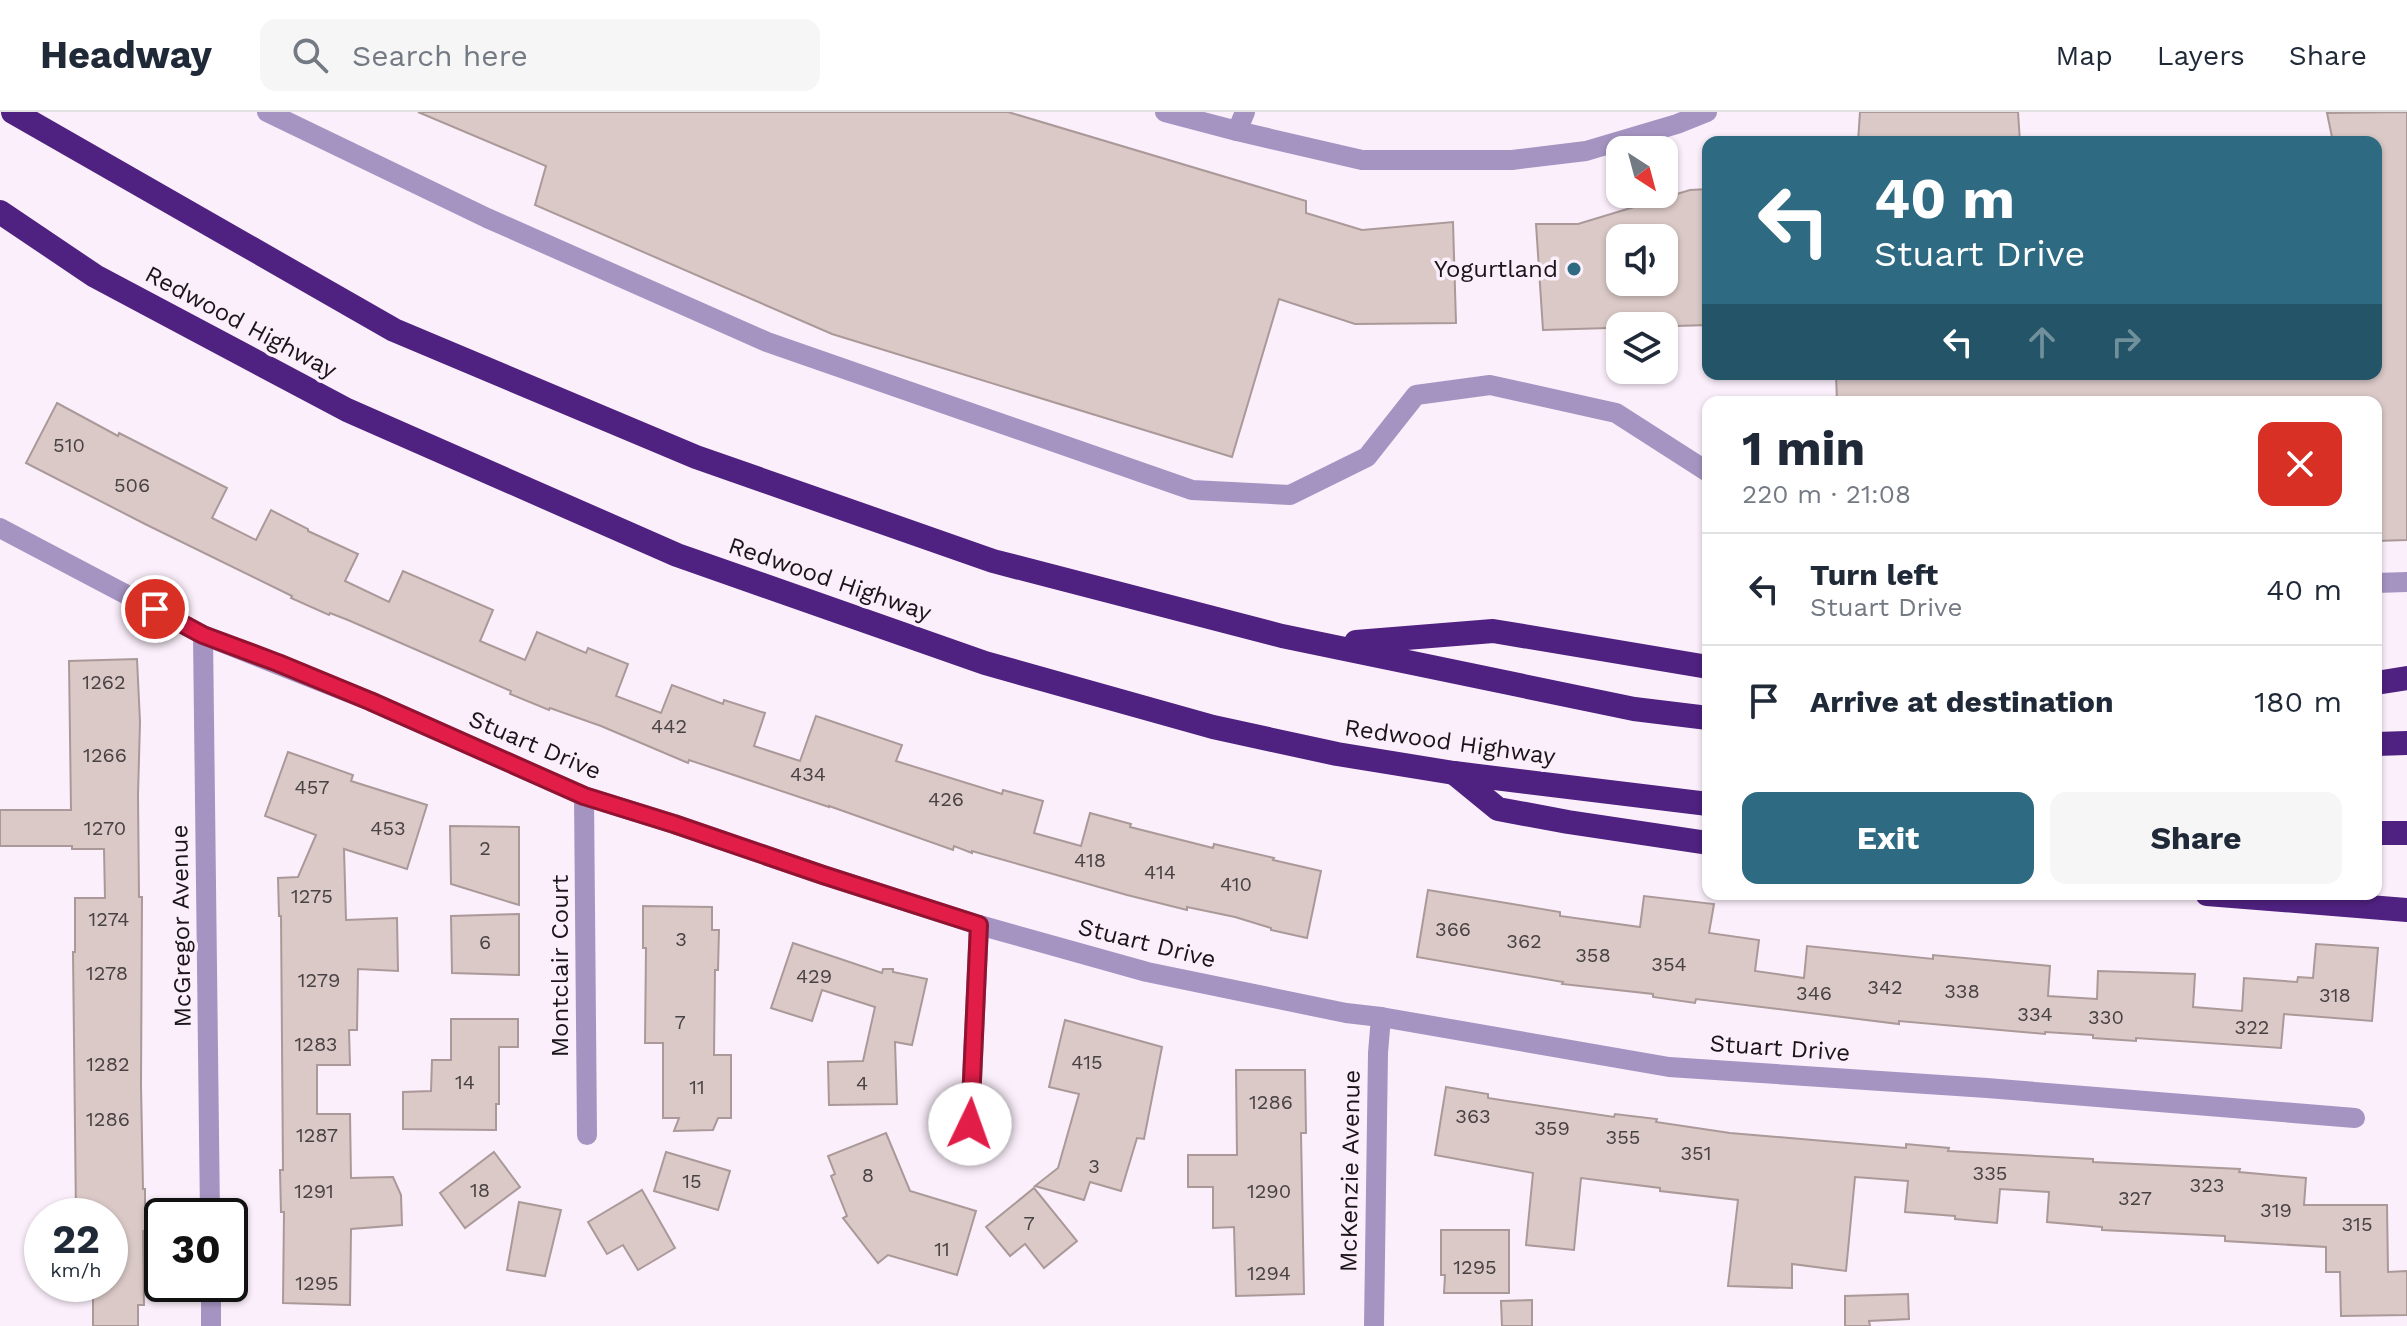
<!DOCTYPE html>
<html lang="en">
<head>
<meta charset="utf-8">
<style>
	:root { --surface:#fff; --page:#f6f6f7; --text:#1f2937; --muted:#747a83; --line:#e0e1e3; --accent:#2e6a81 }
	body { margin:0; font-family:"Work Sans",sans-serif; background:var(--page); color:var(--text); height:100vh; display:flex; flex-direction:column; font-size:30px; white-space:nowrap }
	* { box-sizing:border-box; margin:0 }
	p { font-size:26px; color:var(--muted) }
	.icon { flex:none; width:44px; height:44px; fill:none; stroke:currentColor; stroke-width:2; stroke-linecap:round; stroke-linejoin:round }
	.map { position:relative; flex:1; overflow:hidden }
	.panel { position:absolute; left:1702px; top:284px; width:680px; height:504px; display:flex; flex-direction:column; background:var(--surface); border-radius:16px; box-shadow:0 2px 6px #0004 }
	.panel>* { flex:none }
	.hud { position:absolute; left:1702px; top:24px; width:680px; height:244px; border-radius:16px; box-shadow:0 2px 6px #0004; background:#2e6a81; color:#fff; overflow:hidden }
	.needle { width:52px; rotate:144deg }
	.buttons { position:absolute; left:1606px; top:24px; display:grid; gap:16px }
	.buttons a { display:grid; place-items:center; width:72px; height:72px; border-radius:16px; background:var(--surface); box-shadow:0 2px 6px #0004; font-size:40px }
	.speed { position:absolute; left:24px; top:1086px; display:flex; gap:16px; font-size:40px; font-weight:700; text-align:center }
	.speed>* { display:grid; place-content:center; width:104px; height:104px; border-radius:50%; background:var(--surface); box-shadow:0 2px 6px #0004; line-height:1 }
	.speed small { font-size:20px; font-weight:400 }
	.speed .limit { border:4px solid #111; border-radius:12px; background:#fff; color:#111 }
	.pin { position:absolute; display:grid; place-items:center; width:68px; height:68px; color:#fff; margin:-34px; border:4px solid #fff; border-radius:50%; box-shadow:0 2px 8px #0007 }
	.me { position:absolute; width:88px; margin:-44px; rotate:3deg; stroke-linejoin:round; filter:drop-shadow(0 0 6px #0008) }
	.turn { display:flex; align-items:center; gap:28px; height:168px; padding:0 40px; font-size:36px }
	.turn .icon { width:104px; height:104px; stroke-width:2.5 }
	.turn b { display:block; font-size:56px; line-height:68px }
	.lanes { display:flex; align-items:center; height:76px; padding:0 40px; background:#0003; justify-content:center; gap:40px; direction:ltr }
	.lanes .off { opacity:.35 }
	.round { display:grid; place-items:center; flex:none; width:84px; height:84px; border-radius:16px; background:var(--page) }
	.headline { display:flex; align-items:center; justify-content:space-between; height:136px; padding:0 40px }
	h1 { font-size:48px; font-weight:700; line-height:60px }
	.action { display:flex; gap:16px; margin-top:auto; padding:16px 40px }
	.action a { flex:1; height:92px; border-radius:16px; background:var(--accent); color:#fff; font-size:32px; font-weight:700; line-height:92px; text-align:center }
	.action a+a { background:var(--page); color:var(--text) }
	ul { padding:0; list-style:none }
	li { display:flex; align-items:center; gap:24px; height:112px; padding:0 40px; border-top:2px solid var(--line) }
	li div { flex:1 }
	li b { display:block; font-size:30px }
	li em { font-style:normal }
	header { display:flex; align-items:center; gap:48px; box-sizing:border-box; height:112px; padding:0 40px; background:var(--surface); border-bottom:2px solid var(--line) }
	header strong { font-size:38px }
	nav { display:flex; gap:44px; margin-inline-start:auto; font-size:28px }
	.search { width:560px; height:72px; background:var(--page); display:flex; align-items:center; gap:20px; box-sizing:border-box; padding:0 28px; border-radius:16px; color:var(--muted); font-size:30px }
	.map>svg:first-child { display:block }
</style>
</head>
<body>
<header>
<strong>Headway</strong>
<div class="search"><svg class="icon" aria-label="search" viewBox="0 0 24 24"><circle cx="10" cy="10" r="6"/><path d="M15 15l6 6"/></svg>Search here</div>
<nav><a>Map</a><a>Layers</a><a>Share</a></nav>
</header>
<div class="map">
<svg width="2407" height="1214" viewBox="0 0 2407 1214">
	<rect width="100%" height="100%" fill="#fbeffb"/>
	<g fill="#dac9c7" stroke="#aa9998" stroke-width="2" fill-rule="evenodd">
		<polygon points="418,0 1008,0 1306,89 1306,101 1362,118 1453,110 1456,211 1355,212 1279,187 1232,345 832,222 535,93 546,54"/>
		<polygon points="1860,0 2018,0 2020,30 1858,30"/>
		<polygon points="2407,0 2407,428 2376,429 2376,290 1837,290 1836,262 2376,262 2376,30 2333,30 2327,1"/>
		<path d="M1708,77V213L1543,218L1536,112H1578L1690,78ZM1620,126H1664V170H1620Z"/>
		<polygon points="57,291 118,324 119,321 227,376 212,406 256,428 271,398 308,417 308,419 358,442 345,469 389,490 403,459 493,498 480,529 525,548 537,520 586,541 588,536 628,552 616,584 661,601 672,573 723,592 724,588 765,601 754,634 800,649 816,604 902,633 896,649 1002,682 1003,678 1043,689 1034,721 1081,734 1090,701 1131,712 1130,715 1213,736 1214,732 1274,746 1273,748 1321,759 1307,826 1271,818 1271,816 1235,805 1187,795 1187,798 1127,783 972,739 972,741 954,734 953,738 829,694 829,695 689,648 688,651 601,614 550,596 549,598 510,582 511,579 348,508 330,501 329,503 291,486 292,484 145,412 26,351"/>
		<polygon points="137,547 140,610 138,683 139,785 142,785 141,973 143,1077 145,1077 145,1119 143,1119 144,1193 138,1193 138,1214 93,1214 93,1172 110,1172 110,1104 76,1104 73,840 75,840 75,786 105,786 104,737 72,737 72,734 0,734 0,698 71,698 69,549"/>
		<polygon points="288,640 353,663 351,669 427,693 407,757 344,737 346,808 397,806 398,859 358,857 357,918 349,918 350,953 317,953 317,1002 350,1002 351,1066 393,1065 401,1083 402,1113 351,1117 350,1193 283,1191 284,1100 281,1100 280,1058 283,1058 281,804 279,804 278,766 298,765 316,723 265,704"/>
		<polygon points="450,714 519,715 519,793 451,772"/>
		<polygon points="1428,778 1560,800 1560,804 1640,815 1644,784 1714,792 1709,821 1759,828 1755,859 1804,866 1807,834 1933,847 1933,843 2050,854 2048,884 2097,887 2098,859 2195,862 2193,895 2242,899 2244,866 2297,870 2298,865 2313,866 2316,832 2378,836 2372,909 2284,902 2281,936 2136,926 2136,929 2093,926 2093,923 2045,920 2045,922 1899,909 1899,912 1696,887 1695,891 1653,885 1653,882 1562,872 1563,870 1417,845"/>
		<polygon points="643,794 712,795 712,818 719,818 718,858 715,858 714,943 731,943 731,1006 718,1006 713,1018 674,1019 679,1006 663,1006 663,931 645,931 646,836 643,836"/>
		<polygon points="519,802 519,863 452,861 451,804"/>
		<polygon points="793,831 882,861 883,857 893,857 893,860 927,867 912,933 895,930 897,992 829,993 828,950 863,949 875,895 822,878 812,909 771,896"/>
		<polygon points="451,907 518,907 518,935 499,935 499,992 496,992 496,1018 403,1017 403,980 431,979 432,948 451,948"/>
		<polygon points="1065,908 1162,935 1144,1027 1137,1026 1121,1079 1090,1070 1084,1088 1035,1074 1058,1056 1079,982 1049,975"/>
		<polygon points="1236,958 1305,958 1306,1021 1301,1021 1304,1182 1236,1184 1234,1115 1213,1116 1213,1075 1188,1075 1188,1043 1237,1043"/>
		<polygon points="1446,975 1488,982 1488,986 1507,989 1614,1005 1615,1002 1657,1007 1656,1010 1730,1021 1906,1036 1906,1032 1949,1036 1948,1039 2093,1047 2093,1050 2240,1057 2239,1060 2306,1066 2304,1093 2387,1093 2388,1160 2407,1159 2407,1203 2341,1204 2340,1160 2326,1160 2326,1135 2225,1129 2225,1124 2102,1118 2102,1115 2047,1110 2049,1080 2000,1077 1997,1111 1955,1107 1955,1104 1905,1100 1908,1069 1855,1065 1846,1159 1792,1152 1792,1176 1728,1174 1738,1088 1660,1079 1660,1076 1581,1066 1574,1138 1526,1133 1533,1061 1435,1043"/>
		<polygon points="886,1021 910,1079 976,1099 957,1163 888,1143 878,1151 843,1106 847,1104 831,1064 835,1062 828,1044"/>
		<polygon points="494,1040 520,1075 465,1116 440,1081"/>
		<polygon points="666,1040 730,1059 718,1098 654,1079"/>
		<polygon points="1034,1076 1077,1129 1044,1156 1025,1132 1010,1144 986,1115"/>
		<polygon points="642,1078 675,1136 638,1158 623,1133 607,1142 588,1110"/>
		<polygon points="519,1090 561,1098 545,1164 507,1158"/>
		<polygon points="1441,1118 1509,1118 1509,1181 1444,1181 1445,1163 1441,1163"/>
		<polygon points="1908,1182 1909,1207 1869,1209 1870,1214 1845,1214 1845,1184"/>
		<polygon points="1532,1188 1532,1214 1502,1214 1501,1189"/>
	</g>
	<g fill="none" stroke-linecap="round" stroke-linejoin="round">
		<g stroke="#a594c1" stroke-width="20">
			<polyline points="267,0 487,106 767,230 1192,378 1290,383 1367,345 1416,283 1490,273 1616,301 1708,360"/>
			<polyline points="1165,0 1237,19 1362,48 1512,48 1586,39 1677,12 1707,0"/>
			<polyline points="1237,19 1245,0"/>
			<polyline points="2376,471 2407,470"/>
		</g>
		<g stroke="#a594c1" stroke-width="20">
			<polyline points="0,416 203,523 370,589 584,684 674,712 823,763 979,813 1147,860 1346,901 1381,905 1669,955 1987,976 2355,1006"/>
			<polyline points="203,523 210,1104"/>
			<polyline points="584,684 587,1023"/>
			<polyline points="970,1012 979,813"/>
			<polyline points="211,1172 211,1214"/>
			<polyline points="1374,1214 1378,941 1381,905"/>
		</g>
		<g stroke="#4f2180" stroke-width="24">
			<polyline points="13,0 394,218 696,345 993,449 1282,524 1634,597 1708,606"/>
			<polyline points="0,100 95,164 347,298 677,443 985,551 1213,615 1337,642 1454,661 1708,692"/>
			<polyline points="1356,530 1493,519 1708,555"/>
			<polyline points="2376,571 2407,566"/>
			<polyline points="2376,632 2407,631"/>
			<polyline points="1454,661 1498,697 1568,710 1708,731"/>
			<polyline points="2376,721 2407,721"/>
			<polyline points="2207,782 2407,798"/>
		</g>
	</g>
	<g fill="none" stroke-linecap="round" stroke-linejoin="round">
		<g stroke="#92132f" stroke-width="20">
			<polyline id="route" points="155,497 203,523 278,551 370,589 584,684 674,712 823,763 979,813 970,1012"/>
		</g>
		<use href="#route" stroke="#e11d48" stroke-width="14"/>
	</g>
	<circle fill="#2e6a81" stroke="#fbeffb" stroke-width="3" cx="1574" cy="157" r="8"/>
	<g text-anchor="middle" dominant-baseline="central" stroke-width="7" stroke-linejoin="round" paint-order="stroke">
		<g font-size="20" fill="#494244">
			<text x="69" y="333">510</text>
			<text x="132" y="373">506</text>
			<text x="104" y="570">1262</text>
			<text x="669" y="614">442</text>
			<text x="105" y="643">1266</text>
			<text x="808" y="662">434</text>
			<text x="312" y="675">457</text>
			<text x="946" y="687">426</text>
			<text x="105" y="716">1270</text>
			<text x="388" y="716">453</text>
			<text x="485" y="736">2</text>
			<text x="1090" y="748">418</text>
			<text x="1160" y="760">414</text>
			<text x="1236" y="772">410</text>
			<text x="312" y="784">1275</text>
			<text x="109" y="807">1274</text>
			<text x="1453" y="817">366</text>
			<text x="681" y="827">3</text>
			<text x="1524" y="829">362</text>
			<text x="485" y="830">6</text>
			<text x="1593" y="843">358</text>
			<text x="1669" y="852">354</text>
			<text x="107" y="861">1278</text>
			<text x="814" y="864">429</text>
			<text x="319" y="868">1279</text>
			<text x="1885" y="875">342</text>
			<text x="1962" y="879">338</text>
			<text x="1814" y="881">346</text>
			<text x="2335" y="883">318</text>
			<text x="2035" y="902">334</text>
			<text x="2106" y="905">330</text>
			<text x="680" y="910">7</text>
			<text x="2252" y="915">322</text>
			<text x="316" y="932">1283</text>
			<text x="1087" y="950">415</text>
			<text x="108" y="952">1282</text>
			<text x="465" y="970">14</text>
			<text x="862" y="971">4</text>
			<text x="697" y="975">11</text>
			<text x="1271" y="990">1286</text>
			<text x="1473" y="1004">363</text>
			<text x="108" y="1007">1286</text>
			<text x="1552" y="1016">359</text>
			<text x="317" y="1023">1287</text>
			<text x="1623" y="1025">355</text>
			<text x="1696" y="1041">351</text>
			<text x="1094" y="1054">3</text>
			<text x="1990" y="1061">335</text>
			<text x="868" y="1063">8</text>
			<text x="692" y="1069">15</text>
			<text x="2207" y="1073">323</text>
			<text x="480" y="1078">18</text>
			<text x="314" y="1079">1291</text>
			<text x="1269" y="1079">1290</text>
			<text x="2135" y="1086">327</text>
			<text x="2276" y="1098">319</text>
			<text x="1029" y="1111">7</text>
			<text x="2357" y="1112">315</text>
			<text x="942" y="1137">11</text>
			<text x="1475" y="1155">1295</text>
			<text x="1269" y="1161">1294</text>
			<text x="317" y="1171">1295</text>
		</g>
		<g font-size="24" fill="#191519" stroke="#fbeffb" text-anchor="end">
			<text x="1558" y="157">Yogurtland</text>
		</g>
		<g font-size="24" fill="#191519" stroke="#fbeffb">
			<text transform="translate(241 210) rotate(28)">Redwood Highway</text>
			<text transform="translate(830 467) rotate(19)">Redwood Highway</text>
			<text transform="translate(1450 630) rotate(8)">Redwood Highway</text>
			<text transform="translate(535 633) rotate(23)">Stuart Drive</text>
			<text transform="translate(181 814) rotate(-91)">McGregor Avenue</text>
			<text transform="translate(1147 831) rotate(14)">Stuart Drive</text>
			<text transform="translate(560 854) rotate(-90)">Montclair Court</text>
			<text transform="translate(1780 936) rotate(4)">Stuart Drive</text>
			<text transform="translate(1350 1059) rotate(-89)">McKenzie Avenue</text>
		</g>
	</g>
</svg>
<div class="buttons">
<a><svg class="needle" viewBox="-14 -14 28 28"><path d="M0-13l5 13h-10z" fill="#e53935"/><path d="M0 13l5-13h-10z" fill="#747a83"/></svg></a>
<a><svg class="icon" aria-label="sound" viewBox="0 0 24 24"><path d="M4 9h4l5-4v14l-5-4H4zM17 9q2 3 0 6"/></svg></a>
<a><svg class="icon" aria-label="layers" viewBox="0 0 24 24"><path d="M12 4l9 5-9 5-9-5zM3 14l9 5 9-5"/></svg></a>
</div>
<div class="speed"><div>22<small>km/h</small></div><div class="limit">30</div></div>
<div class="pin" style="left:155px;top:497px;background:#d93025"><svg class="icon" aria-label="arrive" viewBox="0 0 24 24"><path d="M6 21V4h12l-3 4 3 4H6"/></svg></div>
<svg class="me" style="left:970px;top:1012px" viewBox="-20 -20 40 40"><circle r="19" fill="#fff"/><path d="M0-13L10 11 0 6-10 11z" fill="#e11d48"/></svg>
<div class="hud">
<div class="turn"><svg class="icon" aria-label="left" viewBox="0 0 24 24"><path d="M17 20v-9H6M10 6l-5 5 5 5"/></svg><div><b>40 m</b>Stuart Drive</div></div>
<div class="lanes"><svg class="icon" aria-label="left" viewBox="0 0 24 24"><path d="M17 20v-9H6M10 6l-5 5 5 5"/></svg><svg class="icon off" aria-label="ahead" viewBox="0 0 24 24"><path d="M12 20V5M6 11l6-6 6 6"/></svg><svg class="icon off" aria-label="right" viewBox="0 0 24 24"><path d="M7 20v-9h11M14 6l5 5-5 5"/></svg></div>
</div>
<section class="panel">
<div class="headline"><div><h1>1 min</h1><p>220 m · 21:08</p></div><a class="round" style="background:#d93025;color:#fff"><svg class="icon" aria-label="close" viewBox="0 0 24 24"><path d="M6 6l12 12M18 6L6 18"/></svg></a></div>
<ul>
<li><svg class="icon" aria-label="left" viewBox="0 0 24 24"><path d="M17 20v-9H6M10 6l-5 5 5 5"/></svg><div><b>Turn left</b><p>Stuart Drive</p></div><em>40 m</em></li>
<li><svg class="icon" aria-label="arrive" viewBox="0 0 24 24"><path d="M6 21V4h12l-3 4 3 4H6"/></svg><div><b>Arrive at destination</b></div><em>180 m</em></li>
</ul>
<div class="action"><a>Exit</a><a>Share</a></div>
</section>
</div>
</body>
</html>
